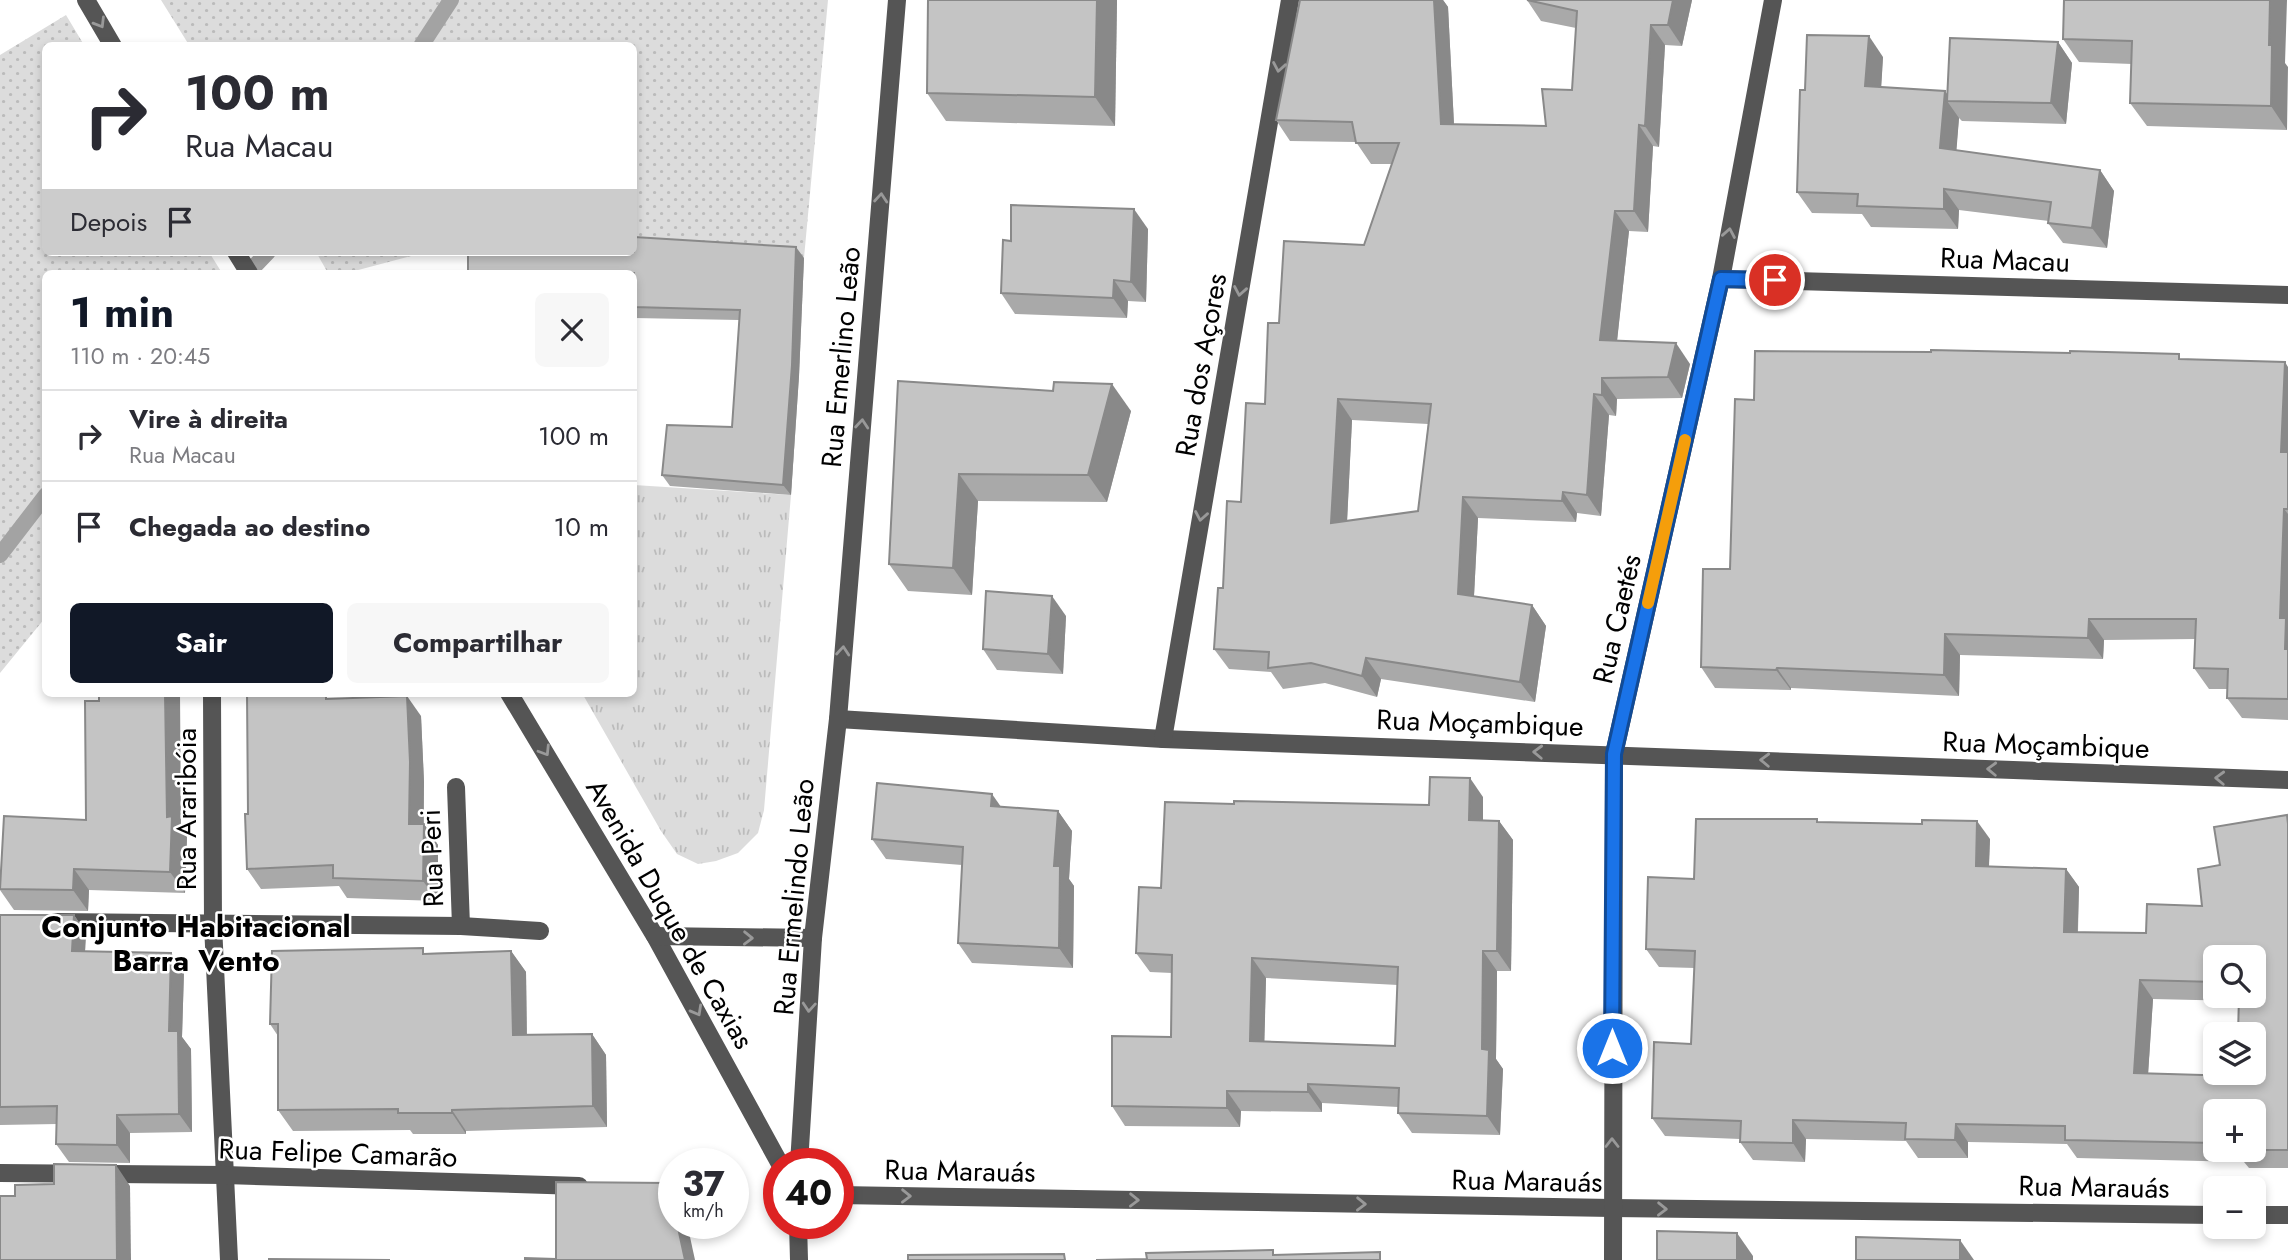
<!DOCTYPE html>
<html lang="pt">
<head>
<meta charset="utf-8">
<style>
	:root { --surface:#fff; --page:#f7f7f7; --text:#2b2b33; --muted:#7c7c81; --line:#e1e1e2; --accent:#111827 }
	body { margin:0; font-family:Jost,sans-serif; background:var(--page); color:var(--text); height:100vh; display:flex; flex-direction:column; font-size:26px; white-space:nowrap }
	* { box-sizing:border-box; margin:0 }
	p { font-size:23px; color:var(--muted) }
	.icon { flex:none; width:38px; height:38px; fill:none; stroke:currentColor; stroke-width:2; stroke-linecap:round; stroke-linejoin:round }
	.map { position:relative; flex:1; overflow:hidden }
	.side { position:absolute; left:42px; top:270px; width:595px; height:427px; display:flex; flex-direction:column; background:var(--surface); border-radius:10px; box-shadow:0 4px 10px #0003 }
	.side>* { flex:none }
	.hud { position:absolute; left:42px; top:42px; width:595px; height:214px; border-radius:10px; box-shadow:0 4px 10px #0003; background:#fff; color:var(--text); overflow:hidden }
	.tools { position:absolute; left:2203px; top:945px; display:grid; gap:14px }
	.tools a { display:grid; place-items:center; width:63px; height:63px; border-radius:10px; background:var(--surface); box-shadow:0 4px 10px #0003; font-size:35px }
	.speed { position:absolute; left:658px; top:1148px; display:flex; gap:14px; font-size:35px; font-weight:700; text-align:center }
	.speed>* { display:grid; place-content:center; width:91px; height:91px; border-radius:50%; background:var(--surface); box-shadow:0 4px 10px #0003; line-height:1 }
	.speed small { font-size:18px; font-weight:400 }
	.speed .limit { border:10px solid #d22; background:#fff; color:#111 }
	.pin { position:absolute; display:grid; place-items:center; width:60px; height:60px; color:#fff; margin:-30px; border:4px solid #fff; border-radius:50%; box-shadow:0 2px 7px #0007 }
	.me { position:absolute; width:77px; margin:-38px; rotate:0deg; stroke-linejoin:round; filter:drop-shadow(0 0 5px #0008) }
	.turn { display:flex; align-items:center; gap:24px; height:147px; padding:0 28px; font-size:32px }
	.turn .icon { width:91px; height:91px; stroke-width:2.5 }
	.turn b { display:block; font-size:49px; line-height:60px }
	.then { display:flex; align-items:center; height:66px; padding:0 28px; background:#0003; gap:14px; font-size:26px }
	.round { display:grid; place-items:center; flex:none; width:74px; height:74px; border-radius:10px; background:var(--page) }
	.overview { display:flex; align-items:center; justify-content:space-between; height:119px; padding:0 28px }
	h1 { font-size:42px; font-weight:700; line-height:52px; color:var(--accent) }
	.button { display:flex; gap:14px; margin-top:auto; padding:14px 28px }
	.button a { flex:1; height:80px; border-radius:10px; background:var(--accent); color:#fff; font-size:28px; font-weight:700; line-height:80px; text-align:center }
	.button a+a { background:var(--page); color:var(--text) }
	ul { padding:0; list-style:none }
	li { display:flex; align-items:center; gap:21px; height:91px; padding:0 28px; border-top:2px solid var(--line) }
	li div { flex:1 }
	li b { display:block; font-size:26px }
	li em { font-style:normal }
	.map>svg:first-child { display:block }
</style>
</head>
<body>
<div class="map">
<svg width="2288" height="1260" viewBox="0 0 2288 1260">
	<defs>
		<pattern id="grass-tufts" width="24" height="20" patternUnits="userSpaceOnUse" patternTransform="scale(1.75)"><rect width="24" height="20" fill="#dcdcdc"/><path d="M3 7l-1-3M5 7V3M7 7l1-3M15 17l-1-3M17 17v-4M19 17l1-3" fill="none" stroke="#bbb"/></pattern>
		<pattern id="park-dots" width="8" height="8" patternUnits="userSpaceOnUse" patternTransform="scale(1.75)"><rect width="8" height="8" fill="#dcdcdc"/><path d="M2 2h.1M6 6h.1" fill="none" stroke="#bbb" stroke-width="1.8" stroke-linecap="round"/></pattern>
	</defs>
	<rect width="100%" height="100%" fill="#fff"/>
	<polygon fill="url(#grass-tufts)" points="634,485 791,495 764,810 758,833 738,853 716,861 698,864 677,854 661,831 582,693 634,693"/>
	<g fill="url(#park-dots)">
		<polygon points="161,0 828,0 804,258 634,248 634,46 189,45"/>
		<polygon points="66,15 84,45 46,46 46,252 209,252 222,273 46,273 45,618 0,673 0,55"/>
		<polygon points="316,252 426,252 347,273 328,273"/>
	</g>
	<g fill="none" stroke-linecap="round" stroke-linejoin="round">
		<g stroke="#a3a3a3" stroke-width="16">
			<polyline points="421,46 451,0"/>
			<polyline points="248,273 268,252"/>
			<polyline points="0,555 46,495"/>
		</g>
		<g stroke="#555" stroke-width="18">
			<polyline points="86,0 113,46"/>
			<polyline points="236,252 249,273"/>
			<polyline points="1721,279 2288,295"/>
			<polyline points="212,693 213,925 229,1260"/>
			<polyline points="509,693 655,936 780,1164"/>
			<polyline points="838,719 1163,739 2288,780"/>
			<polyline points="1163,739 1290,0"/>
			<polyline points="456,787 461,926"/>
			<polyline points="56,922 461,926 540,931"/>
			<polyline points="655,936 813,938"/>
			<polyline points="799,1164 813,938 838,719 897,0"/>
			<polyline points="0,1173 225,1175 579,1186"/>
			<polyline points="838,1195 1612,1208 2216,1215"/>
			<polyline points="2254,1215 2288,1215"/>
			<polyline points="798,1223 799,1260"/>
			<polyline points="1613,1260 1614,754 1721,279 1773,0"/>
		</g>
	</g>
	<g fill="#a9a9a9" fill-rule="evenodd">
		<polygon points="1117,0 1115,126 946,121 927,93"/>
		<path d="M1300,0H1443L1448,7L1454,124L1546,126L1572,90L1576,28L1541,21L1527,0H1692L1682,46L1665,45L1659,147L1653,146L1648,232L1629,231L1617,340L1690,364L1682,398L1617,399L1616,416L1609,415L1601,516L1577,513L1576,522L1478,518L1474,596L1532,605L1546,626L1535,702L1381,679L1377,697L1325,683L1283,689L1271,672L1229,669L1214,649L1223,588L1241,502L1265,404L1279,323L1364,245L1392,164H1371L1356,142L1290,141L1276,120ZM1352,420L1428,424L1418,511L1347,521Z"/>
		<polygon points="2064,0 2285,63 2287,130 2147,126 2130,103 2132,64 2079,62 2063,39"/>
		<polygon points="2058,42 2072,63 2066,124 1962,121 1959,118 1956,151 2100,170 2114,191 2107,248 2063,243 2048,223 2049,221 1959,210 1958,229 1871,227 1862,214 1812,213 1797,192 1805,90 1883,57 1881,87 1945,91 1947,95"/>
		<polygon points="1148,229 1146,302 1128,301 1127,318 1015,314 1001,293"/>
		<polygon points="804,258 799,376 791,495 670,486 662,475 732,427 739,320 634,318 634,273"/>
		<polygon points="2183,359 2288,367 2288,720 2242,718 2227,698 2227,689 2209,689 2194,668 2195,639 2104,640 2103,659 1960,655 1959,696 1791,688 1791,690 1715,688 1701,667 1730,569 1754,400"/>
		<polygon points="898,381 1131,411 1107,502 978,501 972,595 908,591 889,564"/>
		<polygon points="1066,616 1063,674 997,670 983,649"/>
		<polygon points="330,698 421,716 424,782 424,824 438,845 438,901 347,898 339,886 261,889 247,869 248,814"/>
		<path d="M1483,797V820L1499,821L1513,840L1511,971H1497L1496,1059L1503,1069L1500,1135L1412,1133L1398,1113V1107L1322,1103V1112L1241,1111L1240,1127L1125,1126L1112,1106L1171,1037L1172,973L1150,972L1136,953L1161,888L1234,804L1429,805ZM1266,978L1398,985L1395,1046L1264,1041Z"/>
		<polygon points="1001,807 1058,811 1072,831 1069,879 1074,886 1073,968 972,963 958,943 962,865 886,859 872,839"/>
		<path d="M2287,815L2288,817V1168H2249L2244,1162L2077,1158L2067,1144L1968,1142V1158H1918L1906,1141L1806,1139L1805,1162L1753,1160L1740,1142V1139L1665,1136L1652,1118L1691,1044L1695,968L1659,967L1646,949L1694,879L1819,822L1990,839L1989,867L2066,869L2079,887L2078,932L2146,933L2202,906L2220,865ZM2216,957L2254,996H2216ZM2153,999L2239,1001L2237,1076L2148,1073ZM2216,1111L2254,1150H2216Z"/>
		<polygon points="86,820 181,829 187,837 185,893 89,890 88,911 14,910 0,890"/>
		<polygon points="0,915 74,915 86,933 85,952 171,953 184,971 182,1037 191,1049 192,1132 130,1133 130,1163 69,1162 56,1144 57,1124 0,1125"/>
		<polygon points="511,951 526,972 527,1035 592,1034 606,1055 607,1127 466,1131 466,1134 413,1134 410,1130 293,1131 278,1110 278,1036 270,1024 427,953"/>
	</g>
	<g fill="#898989">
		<polygon points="1097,0 1117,0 1115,126 1095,97"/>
		<polygon points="1434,0 1443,0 1448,7 1455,145 1441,124"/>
		<polygon points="1673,0 1692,0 1682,46 1668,25"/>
		<polygon points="2270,0 2287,0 2285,63 2288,67 2287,130 2271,106 2269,45"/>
		<polygon points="1651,25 1665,45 1659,147 1645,126"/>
		<polygon points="1869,36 1883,57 1880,107 1865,86"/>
		<polygon points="2058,42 2072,63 2066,124 2051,103"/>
		<polygon points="1945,91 1952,101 1947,101 1959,118 1955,169 1940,148"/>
		<polygon points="1639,125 1653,146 1648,232 1634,211"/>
		<polygon points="2100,170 2114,191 2107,248 2092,228"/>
		<polygon points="1944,189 1959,210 1958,229 1944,209"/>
		<polygon points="1134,209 1148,229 1146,302 1131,282"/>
		<polygon points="1615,211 1629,231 1615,360 1600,340"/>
		<polygon points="796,247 804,258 799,376 791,495 783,485"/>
		<polygon points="1114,280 1128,301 1127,318 1113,298"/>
		<polygon points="1676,343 1690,364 1682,398 1668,377"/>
		<polygon points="2285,362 2288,367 2288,461 2281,452"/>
		<polygon points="1602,378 1617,399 1616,416 1602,395"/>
		<polygon points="1112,384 1131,411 1107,502 1088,475"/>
		<polygon points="1594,394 1609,415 1601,516 1587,495"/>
		<polygon points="1338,399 1352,420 1346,543 1331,523"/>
		<polygon points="959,474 978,501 972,595 953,568"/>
		<polygon points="1563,492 1577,513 1576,522 1562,501"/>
		<polygon points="1463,497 1478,518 1473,615 1458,594"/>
		<polygon points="2284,509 2288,514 2288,654 2285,649 2280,618"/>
		<polygon points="1052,596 1066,616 1063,674 1048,654"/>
		<polygon points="1532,605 1546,626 1535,702 1520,682"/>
		<polygon points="2089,619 2104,640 2103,659 2088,638"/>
		<polygon points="1945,634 1960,655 1959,696 1944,675"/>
		<polygon points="1366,658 1381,679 1377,697 1362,676"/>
		<polygon points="1777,668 1791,688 1791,690 1776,670"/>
		<polygon points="165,693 180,693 181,829 187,837 185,893 170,872 167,817"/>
		<polygon points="407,696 421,716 424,782 423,845 409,824"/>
		<polygon points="1470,778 1483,797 1483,840 1469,820"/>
		<polygon points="992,794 1006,814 991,806"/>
		<polygon points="1058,811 1072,831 1069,879 1074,886 1073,968 1059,948 1054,866"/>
		<polygon points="1499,821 1513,840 1511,971 1497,951"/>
		<polygon points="1977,821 1990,839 1988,885 1976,866"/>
		<polygon points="424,824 438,845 438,901 423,881"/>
		<polygon points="74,869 89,890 88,911 73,890"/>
		<polygon points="2066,869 2079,887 2077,950 2064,932"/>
		<polygon points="74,915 86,933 84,969 72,951"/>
		<polygon points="511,951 526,972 527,1056 513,1035"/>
		<polygon points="1483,951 1497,971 1496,1059 1503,1069 1500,1135 1487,1116 1482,1049"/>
		<polygon points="171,953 184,971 182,1037 191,1049 192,1132 179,1114 169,1031"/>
		<polygon points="1252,958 1266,978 1264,1060 1250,1041"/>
		<polygon points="2140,980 2153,999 2147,1091 2134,1073"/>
		<polygon points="592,1034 606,1055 607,1127 593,1106"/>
		<polygon points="1308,1084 1322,1103 1322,1112 1308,1092"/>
		<polygon points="1227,1091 1241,1111 1240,1127 1227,1108"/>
		<polygon points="452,1110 466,1131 466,1134 452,1113"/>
		<polygon points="117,1115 130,1133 130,1163 117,1145"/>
		<polygon points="1793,1120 1806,1139 1805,1162 1793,1143"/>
		<polygon points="1956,1124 1968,1142 1968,1158 1955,1140"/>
		<polygon points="116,1165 130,1186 131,1260 117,1260"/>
		<polygon points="669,1183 674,1191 674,1208"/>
		<polygon points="677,1223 687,1223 695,1260 685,1260"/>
		<polygon points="1737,1233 1753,1256 1753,1260 1737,1260"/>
		<polygon points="1960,1240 1974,1260 1960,1260"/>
	</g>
	<g fill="#c4c4c4" stroke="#898989" stroke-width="2" fill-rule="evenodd">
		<polygon points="928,0 1097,0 1095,97 927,93"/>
		<path d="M1300,0H1434L1441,124L1546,126L1542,89L1572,90L1577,11L1527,0H1673L1668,25H1651L1645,126L1639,125L1634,211H1615L1600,340L1676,343L1668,377L1602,378V395L1594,394L1587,495L1563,492L1562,501L1463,497L1458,594L1532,605L1520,682L1366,658L1362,676L1311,663L1268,668L1269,652L1214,649L1218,588H1223L1227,501L1241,502L1246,403L1265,404L1268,323H1279L1284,241L1364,245L1399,143H1356L1352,122L1276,120ZM1338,399L1431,404L1418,511L1331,523Z"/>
		<polygon points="2064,0 2270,0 2269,45 2272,45 2271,106 2130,103 2132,41 2063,39"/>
		<polygon points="1807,35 1869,36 1865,86 1945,91 1940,148 2100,170 2092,228 2048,223 2051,202 1944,189 1944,209 1857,206 1858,194 1797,192 1800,90 1805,90"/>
		<polygon points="1950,38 2058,42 2051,103 1947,101"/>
		<polygon points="1011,205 1134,209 1131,282 1114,280 1113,298 1001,293 1003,240 1011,241"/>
		<polygon points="634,237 796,247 792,365 783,485 662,475 667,425 732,427 740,310 634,307 634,273 468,273 468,252 634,252"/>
		<polygon points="1931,350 2070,353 2070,351 2179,354 2179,359 2285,362 2281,452 2288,452 2288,509 2284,509 2280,618 2286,618 2285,649 2288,649 2288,699 2227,698 2228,669 2194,668 2196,619 2089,619 2088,638 1945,634 1944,675 1777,668 1776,670 1701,667 1703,569 1730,569 1735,399 1754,400 1755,351 1931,352"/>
		<polygon points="898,381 1053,391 1054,382 1112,384 1088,475 959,474 953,568 889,564"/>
		<polygon points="986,591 1052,596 1048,654 983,649"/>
		<polygon points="99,693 165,693 167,817 172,816 170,872 74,869 73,890 0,889 4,816 86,820 85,701 99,701"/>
		<polygon points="247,693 326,693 326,699 407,696 410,762 409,824 424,824 423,881 333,878 333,865 247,869 245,814 248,814"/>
		<path d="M1430,777L1470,778L1469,820L1499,821L1497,951H1483L1482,1049L1489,1050L1487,1116L1398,1113L1399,1088L1308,1084V1092L1227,1091V1108L1112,1106V1036L1171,1037L1172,955L1136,953L1139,887L1161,888L1165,802L1234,804V801L1429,805ZM1252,958L1398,967L1395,1046L1250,1041Z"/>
		<polygon points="877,783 992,794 991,806 1058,811 1054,866 1060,866 1059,948 958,943 963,847 872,839"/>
		<path d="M2287,815L2288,824V1150H2254V1111H2216V1143L2065,1140V1126L1956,1124L1955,1140L1905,1139L1906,1123L1793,1120V1143L1740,1142L1741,1121L1652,1118L1654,1042L1691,1044L1695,951L1646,949L1648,877L1694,879L1696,819H1817V822L1922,824V820L1977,821L1976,866L2066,869L2064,932L2146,933L2147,904L2202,906L2198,869L2220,865L2214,827ZM2216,957H2254V996H2239L2238,1034H2254V1073H2237V1076L2134,1073L2140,980L2216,982Z"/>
		<polygon points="0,915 74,915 72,951 171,953 169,1031 178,1031 179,1114 117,1115 117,1145 56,1144 57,1106 0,1107"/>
		<polygon points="423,948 423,954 511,951 513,1035 592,1034 593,1106 452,1110 452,1113 398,1113 398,1109 278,1110 278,1024 270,1024 272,951"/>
		<polygon points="54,1164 116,1165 117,1260 0,1260 0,1196 15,1196 15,1185 54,1184"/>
		<polygon points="556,1182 669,1183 674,1208 674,1223 677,1223 685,1260 525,1260 525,1258 556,1259"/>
		<polygon points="1657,1231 1737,1233 1737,1260 1657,1260"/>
		<polygon points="1856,1237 1960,1240 1960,1260 1856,1260"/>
		<polygon points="1273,1250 1273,1255 1380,1252 1380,1260 1096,1260 1147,1259 1146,1253"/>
		<polygon points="1064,1254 1065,1260 908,1260 908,1255"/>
		<polygon points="269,1259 390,1260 269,1260"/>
	</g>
	<defs><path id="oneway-chevron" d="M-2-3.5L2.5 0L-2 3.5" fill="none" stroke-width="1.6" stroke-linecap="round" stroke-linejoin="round" transform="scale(1.75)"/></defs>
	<g stroke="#999">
		<use href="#oneway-chevron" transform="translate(100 23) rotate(59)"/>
		<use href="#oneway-chevron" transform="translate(1279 67) rotate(100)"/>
		<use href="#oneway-chevron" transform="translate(881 198) rotate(-85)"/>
		<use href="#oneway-chevron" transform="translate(1729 233) rotate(-80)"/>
		<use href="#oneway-chevron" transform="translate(1240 291) rotate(100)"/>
		<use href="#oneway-chevron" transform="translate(862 424) rotate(-85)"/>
		<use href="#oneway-chevron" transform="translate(1201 516) rotate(100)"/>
		<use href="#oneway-chevron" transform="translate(843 651) rotate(-85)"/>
		<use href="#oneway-chevron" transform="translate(545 751) rotate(58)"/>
		<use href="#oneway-chevron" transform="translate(1538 752) rotate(-178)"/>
		<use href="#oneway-chevron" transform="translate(1765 760) rotate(-178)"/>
		<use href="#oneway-chevron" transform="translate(1992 769) rotate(-178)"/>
		<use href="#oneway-chevron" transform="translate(2220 778) rotate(-178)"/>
		<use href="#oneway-chevron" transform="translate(748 938) rotate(1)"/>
		<use href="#oneway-chevron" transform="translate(809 1007) rotate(94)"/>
		<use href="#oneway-chevron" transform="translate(697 1011) rotate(61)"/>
		<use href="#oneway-chevron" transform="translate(1612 1143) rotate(-90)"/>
		<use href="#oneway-chevron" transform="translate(906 1196) rotate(1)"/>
		<use href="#oneway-chevron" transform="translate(1134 1200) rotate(1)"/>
		<use href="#oneway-chevron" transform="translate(1361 1204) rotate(1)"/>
		<use href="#oneway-chevron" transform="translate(1662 1209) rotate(1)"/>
	</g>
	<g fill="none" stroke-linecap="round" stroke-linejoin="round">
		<g stroke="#114b97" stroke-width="18">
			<polyline id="route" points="1612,1048 1614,754 1721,279 1775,280"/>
		</g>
		<use href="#route" stroke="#1a73e8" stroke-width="12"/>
		<polyline stroke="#f59e0b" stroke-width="12" points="1648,603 1685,440"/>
	</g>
	<g text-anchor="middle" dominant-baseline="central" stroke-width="5" stroke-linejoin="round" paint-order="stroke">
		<g font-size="28" fill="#000" stroke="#fff">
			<text transform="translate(2005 260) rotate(2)">Rua Macau</text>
			<text transform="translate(841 357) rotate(-85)">Rua Emerlino Leão</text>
			<text transform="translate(1201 365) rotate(-80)">Rua dos Açores</text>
			<text transform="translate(1617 619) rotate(-77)">Rua Caetés</text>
			<text transform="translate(1480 723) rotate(2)">Rua Moçambique</text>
			<text transform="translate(2046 745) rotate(2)">Rua Moçambique</text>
			<text transform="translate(186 809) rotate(-90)">Rua Araribóia</text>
			<text transform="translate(432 858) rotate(-92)">Rua Peri</text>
			<text transform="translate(794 897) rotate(-85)">Rua Ermelindo Leão</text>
			<text transform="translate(670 914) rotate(60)">Avenida Duque de Caxias</text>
			<text transform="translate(338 1153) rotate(2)">Rua Felipe Camarão</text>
			<text transform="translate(960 1171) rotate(1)">Rua Marauás</text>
			<text transform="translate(1527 1181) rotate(1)">Rua Marauás</text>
			<text transform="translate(2094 1187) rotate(1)">Rua Marauás</text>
		</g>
		<g font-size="30" font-weight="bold" fill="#000" stroke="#fff">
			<text x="196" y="926">Conjunto Habitacional<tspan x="196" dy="34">Barra Vento</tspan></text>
		</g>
	</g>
</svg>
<div class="tools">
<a><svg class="icon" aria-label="search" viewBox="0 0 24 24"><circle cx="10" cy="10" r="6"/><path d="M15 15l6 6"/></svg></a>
<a><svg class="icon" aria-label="layers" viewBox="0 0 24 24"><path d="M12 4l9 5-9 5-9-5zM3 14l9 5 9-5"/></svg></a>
<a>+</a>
<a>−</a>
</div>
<div class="speed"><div>37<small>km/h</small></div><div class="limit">40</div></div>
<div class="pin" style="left:1775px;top:280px;background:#d93025"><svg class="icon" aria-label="arrive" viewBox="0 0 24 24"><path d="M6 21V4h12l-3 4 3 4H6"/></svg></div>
<svg class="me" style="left:1612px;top:1048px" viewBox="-20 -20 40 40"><circle r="17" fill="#1a73e8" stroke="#fff" stroke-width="3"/><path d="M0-11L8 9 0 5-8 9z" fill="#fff"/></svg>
<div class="hud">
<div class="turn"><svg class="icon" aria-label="right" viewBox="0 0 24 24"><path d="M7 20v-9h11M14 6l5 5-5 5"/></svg><div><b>100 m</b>Rua Macau</div></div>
<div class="then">Depois<svg class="icon" aria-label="arrive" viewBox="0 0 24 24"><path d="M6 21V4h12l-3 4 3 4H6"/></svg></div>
</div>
<section class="side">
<div class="overview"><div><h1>1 min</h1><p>110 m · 20:45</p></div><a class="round"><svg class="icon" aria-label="close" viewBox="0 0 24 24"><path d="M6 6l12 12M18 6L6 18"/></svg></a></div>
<ul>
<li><svg class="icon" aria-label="right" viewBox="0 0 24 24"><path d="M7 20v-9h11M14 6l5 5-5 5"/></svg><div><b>Vire à direita</b><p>Rua Macau</p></div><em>100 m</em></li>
<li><svg class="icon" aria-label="arrive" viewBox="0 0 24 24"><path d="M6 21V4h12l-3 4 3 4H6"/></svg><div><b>Chegada ao destino</b></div><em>10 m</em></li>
</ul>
<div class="button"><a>Sair</a><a>Compartilhar</a></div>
</section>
</div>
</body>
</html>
